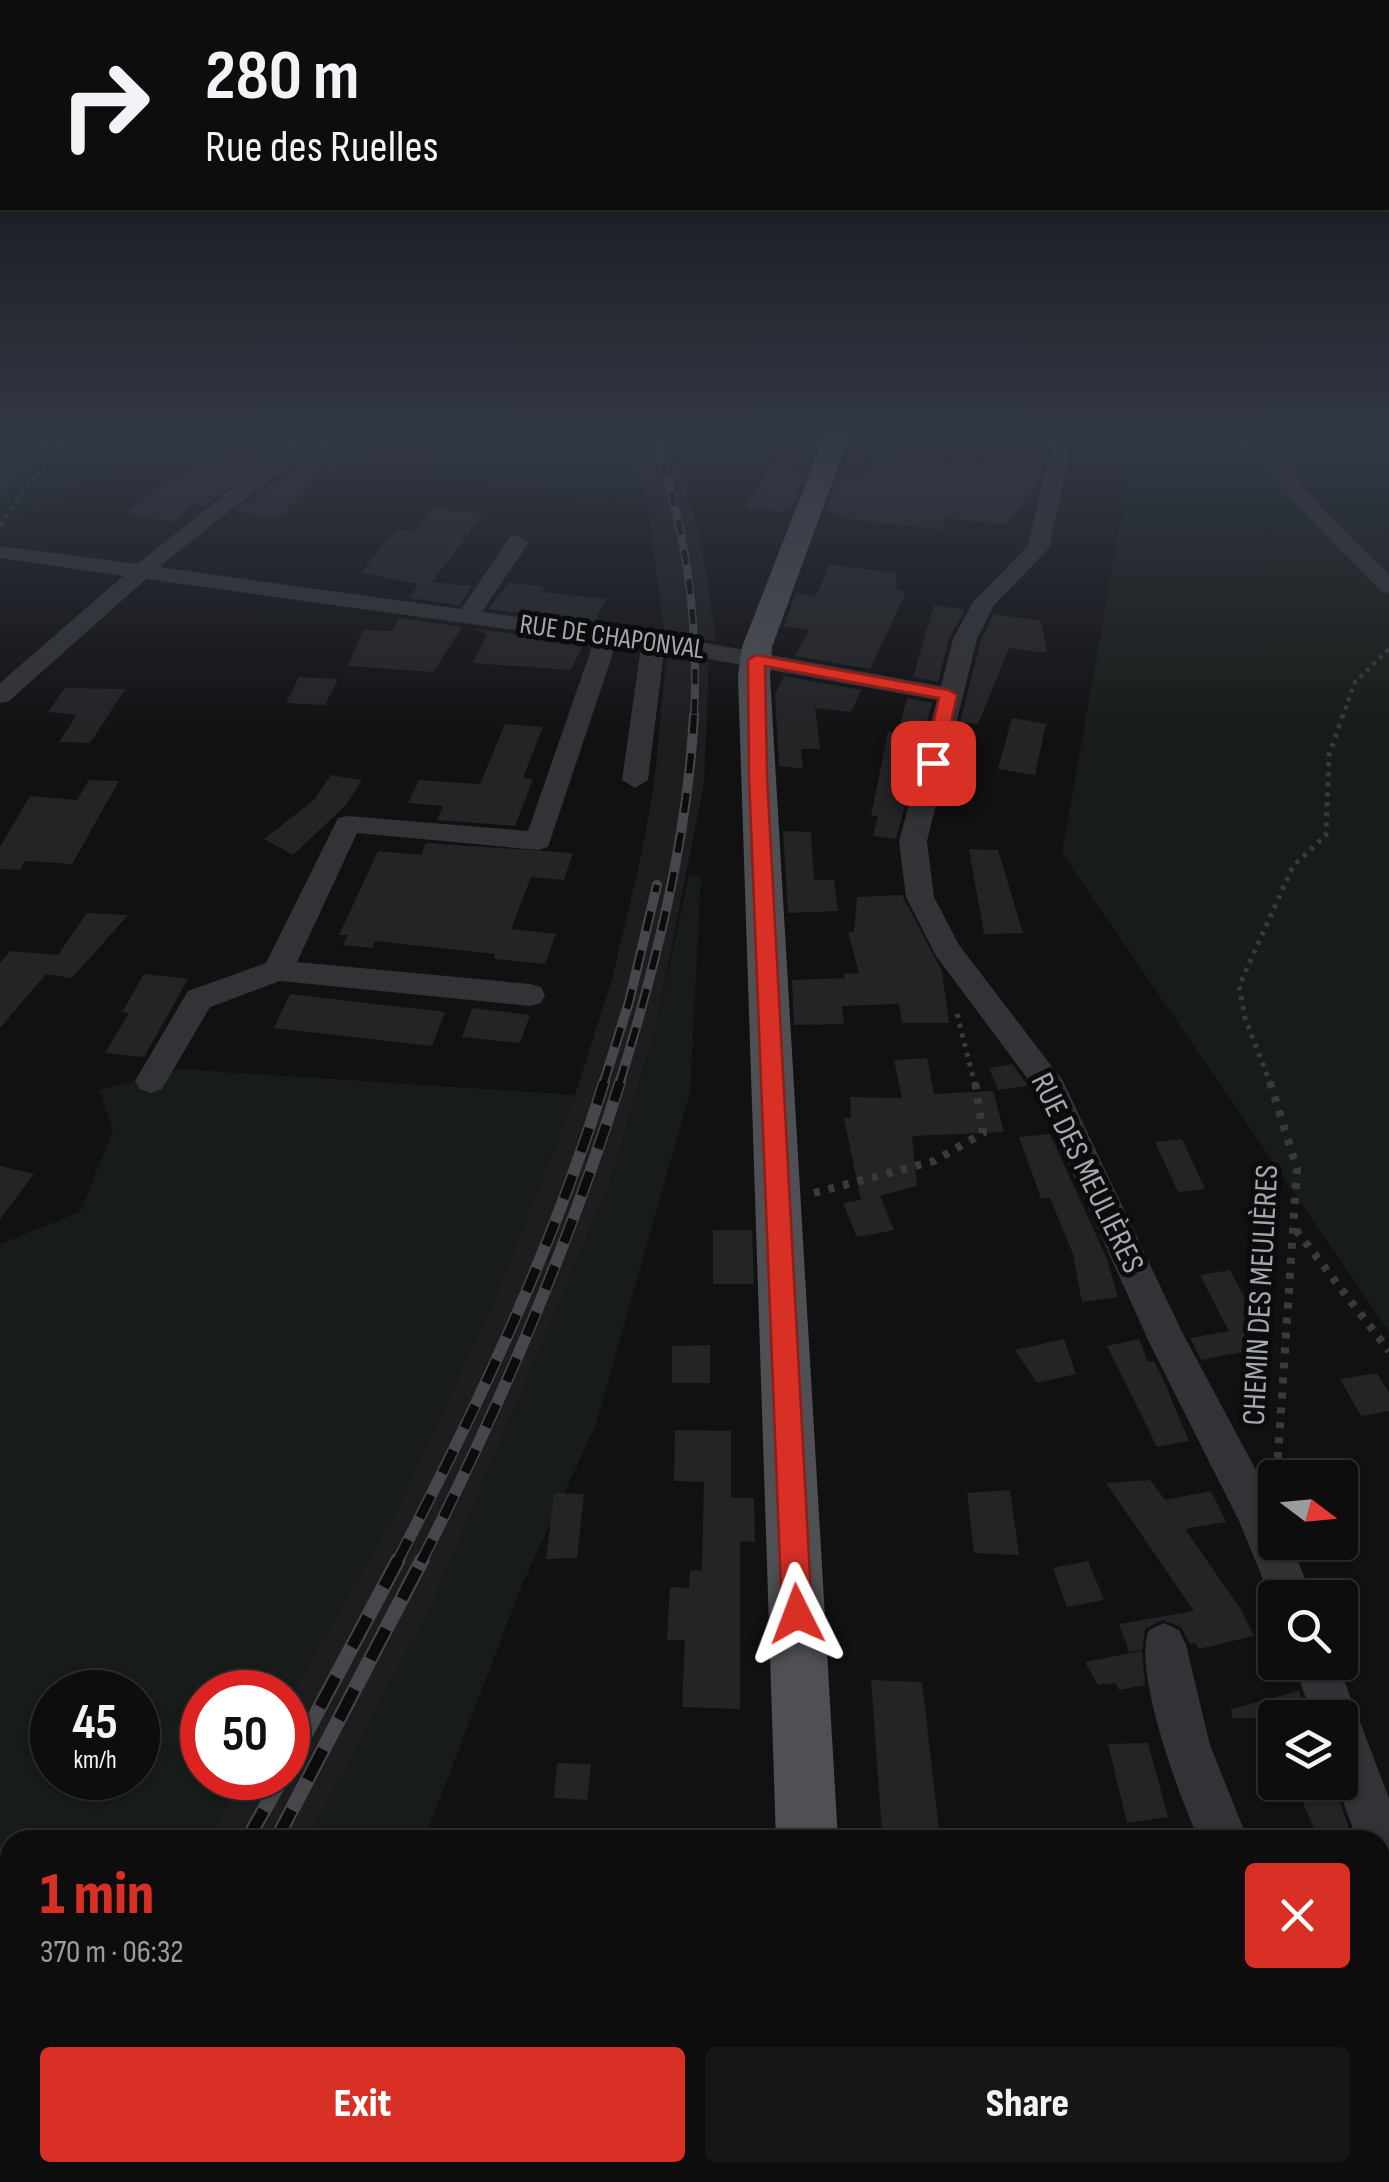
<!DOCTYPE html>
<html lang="en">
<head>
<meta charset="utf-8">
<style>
	:root { --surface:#0d0d0e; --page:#161617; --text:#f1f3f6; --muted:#9a9c9e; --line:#2d2d2e; --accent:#d93025 }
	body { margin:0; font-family:"Sofia Sans Condensed",sans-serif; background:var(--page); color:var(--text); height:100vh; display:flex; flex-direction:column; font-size:38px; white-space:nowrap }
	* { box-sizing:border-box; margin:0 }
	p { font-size:32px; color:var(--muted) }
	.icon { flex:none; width:55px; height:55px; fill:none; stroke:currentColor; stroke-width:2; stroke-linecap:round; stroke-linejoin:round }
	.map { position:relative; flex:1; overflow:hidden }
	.drawer { position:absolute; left:0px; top:1830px; width:1390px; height:352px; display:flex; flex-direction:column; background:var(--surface); border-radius:30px 30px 0 0; box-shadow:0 2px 8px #0004,0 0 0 2px var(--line) }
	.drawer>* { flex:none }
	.hud { position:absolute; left:0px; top:0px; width:1390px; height:210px; box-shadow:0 2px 8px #0004,0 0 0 2px var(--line); background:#0d0d0e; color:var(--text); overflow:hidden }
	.needle { width:65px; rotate:106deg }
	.buttons { position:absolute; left:1258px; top:1460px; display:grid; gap:20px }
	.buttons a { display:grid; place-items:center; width:100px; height:100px; border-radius:10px; background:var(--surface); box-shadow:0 2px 8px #0004,0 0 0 2px var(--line); font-size:50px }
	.speed { position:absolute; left:30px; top:1670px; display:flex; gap:20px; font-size:50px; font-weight:700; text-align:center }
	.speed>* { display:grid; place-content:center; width:130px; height:130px; border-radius:50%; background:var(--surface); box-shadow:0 2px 8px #0004,0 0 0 2px var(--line); line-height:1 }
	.speed small { font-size:25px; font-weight:400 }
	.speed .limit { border:15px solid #d22; background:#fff; color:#111 }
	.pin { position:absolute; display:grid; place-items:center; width:85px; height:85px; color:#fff; margin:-42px; border-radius:20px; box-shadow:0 5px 15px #0006 }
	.me { position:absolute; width:110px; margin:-55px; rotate:357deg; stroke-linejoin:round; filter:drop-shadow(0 0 8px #0008) }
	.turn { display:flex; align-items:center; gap:35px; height:210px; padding:0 40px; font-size:45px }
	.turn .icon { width:130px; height:130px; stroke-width:2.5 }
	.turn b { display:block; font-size:70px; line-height:85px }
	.round { display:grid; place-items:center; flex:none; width:105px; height:105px; border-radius:10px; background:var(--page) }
	.headline { display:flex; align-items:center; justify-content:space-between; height:170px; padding:0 40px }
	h1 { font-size:60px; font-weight:800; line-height:75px; color:var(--accent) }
	.action { display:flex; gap:20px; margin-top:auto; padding:20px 40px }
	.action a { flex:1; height:115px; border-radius:10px; background:var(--accent); color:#fff; font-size:40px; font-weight:800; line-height:115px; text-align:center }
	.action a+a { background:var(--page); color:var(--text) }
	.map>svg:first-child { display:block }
</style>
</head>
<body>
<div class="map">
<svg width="1389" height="2182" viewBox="0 0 1389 2182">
	<rect width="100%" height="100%" fill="#111112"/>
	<g fill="#1d1d1f">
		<polygon points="625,434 668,434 701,539 716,641 665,634 646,499"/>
		<polygon points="667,651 709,658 704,783 656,1026 610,1182 433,1602 307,1840 207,1840 243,1778 288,1778 288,1700 393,1518 492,1305 575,1095 612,979 641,857 654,785"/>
		<polygon points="10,2164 10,2172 120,2173 114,2182 0,2182"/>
	</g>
	<g fill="#171c18" fill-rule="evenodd">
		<polygon points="50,434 192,434 12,521 0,534 0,496"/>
		<polygon points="470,434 625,434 646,499 634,504 419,478"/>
		<polygon points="1136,434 1389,434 1389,1332 1062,853"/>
		<polygon points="689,875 701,876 690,1092 596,1424 522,1585 424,1840 307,1840 433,1602 610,1182 656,1026"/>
		<path d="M180,1069L575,1095L492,1305L393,1518L288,1700V1692H202V1778H243L207,1840H10V2164L0,2181V1244L80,1212L113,1130L99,1090ZM52,1692H138V1778H52Z"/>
		<polygon points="120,2172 324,2172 328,2182 114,2182"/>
	</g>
	<polygon fill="#282f34" points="0,434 52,434 0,499"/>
	<g fill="#242426">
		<polygon points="262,434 308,434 204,506 195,504 174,522 125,514 161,486 209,457 218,459"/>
		<polygon points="342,434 377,434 336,475 326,467 278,519 235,511"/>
		<polygon points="1001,434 1050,434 1039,481 1006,525 945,518 942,530 838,518 840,514 825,512 838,478 862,482 878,440 905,443 899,457 981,465 980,459 1000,460"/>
		<polygon points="774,458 802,460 796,473 805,474 792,508 784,507 782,512 746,508"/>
		<polygon points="433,508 483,514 432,582 472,586 459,605 410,598 418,584 362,573 385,540 397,530 415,531"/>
		<polygon points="829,564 895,573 897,590 906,592 870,669 795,656 809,630 784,626 796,593 816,596"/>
		<polygon points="509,583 545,587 542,592 606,599 594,623 488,609"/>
		<polygon points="934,605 965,610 949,638 938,682 913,677"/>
		<polygon points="994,614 1041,621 1047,653 1009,648 978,724 960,722 981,640"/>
		<polygon points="399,618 462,627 433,672 348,666 363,630 392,631"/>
		<polygon points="476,629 584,643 571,670 473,663 487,634"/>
		<polygon points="784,676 861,690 851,712 815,708 820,749 801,749 803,769 779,766 775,694"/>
		<polygon points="299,677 338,679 325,705 286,703"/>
		<polygon points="65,688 125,689 90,743 59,742 77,715 48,712"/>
		<polygon points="907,698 932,703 896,839 873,836 878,816 871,816 888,732 898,733"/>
		<polygon points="1012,718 1046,724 1035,775 998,769"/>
		<polygon points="505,724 543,727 523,778 533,779 515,826 437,820 443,806 408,803 419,780 480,784"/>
		<polygon points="331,775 362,780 346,805 293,855 264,839 314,800"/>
		<polygon points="89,780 119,781 72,864 25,861 20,870 0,869 0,847 30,796 77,800"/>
		<polygon points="783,831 811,832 814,880 834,880 838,911 788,913"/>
		<polygon points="426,843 573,853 564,880 531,877 511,929 556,934 545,964 494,959 495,954 375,941 372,948 343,945 348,935 339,935 378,851 421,855"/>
		<polygon points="969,849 998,850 1023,933 984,934"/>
		<polygon points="902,895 942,971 949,1023 902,1023 899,1004 842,1006 844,1024 794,1025 792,980 845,978 844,974 859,973 848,932 854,932 857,897"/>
		<polygon points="87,913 128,915 72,978 46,974 0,1028 0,963 10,951 58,955"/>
		<polygon points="144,974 188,979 144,1057 105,1053 129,1013 122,1012"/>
		<polygon points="290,994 375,1004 445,1012 432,1046 274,1028"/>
		<polygon points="472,1008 530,1015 520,1043 462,1037"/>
		<polygon points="927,1058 934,1094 993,1091 1004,1132 912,1136 917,1186 876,1197 880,1196 894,1230 857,1237 843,1203 861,1200 844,1118 851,1118 850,1097 902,1098 894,1060"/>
		<polygon points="1012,1064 1028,1086 998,1090 989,1068"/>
		<polygon points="1050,1134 1107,1259 1118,1297 1082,1302 1073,1254 1050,1198 1041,1198 1019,1137"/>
		<polygon points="1182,1139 1205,1189 1178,1192 1155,1142"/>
		<polygon points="0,1166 34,1174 0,1219"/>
		<polygon points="713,1230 752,1230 754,1284 713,1284"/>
		<polygon points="1230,1270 1270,1345 1268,1412 1241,1352 1201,1360 1190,1338 1229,1331 1200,1275"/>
		<polygon points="1064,1339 1076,1374 1037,1383 1015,1350"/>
		<polygon points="1139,1339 1148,1362 1154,1361 1163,1379 1189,1441 1157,1447 1107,1346"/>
		<polygon points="710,1345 710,1383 672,1383 672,1346"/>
		<polygon points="1377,1373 1389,1393 1389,1411 1361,1416 1340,1379"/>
		<polygon points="675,1430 731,1431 731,1498 754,1498 755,1542 740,1541 740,1709 682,1707 685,1640 667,1640 670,1587 689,1588 690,1570 702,1571 704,1482 674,1481"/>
		<polygon points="1150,1480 1165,1500 1211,1491 1226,1522 1185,1529 1240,1608 1254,1636 1199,1649 1196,1643 1190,1644 1181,1627 1162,1620 1145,1629 1142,1650 1129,1652 1119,1624 1194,1611 1106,1483"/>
		<polygon points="1010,1490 1019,1555 974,1553 967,1493"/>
		<polygon points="554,1493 584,1494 577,1558 546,1559"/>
		<polygon points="1088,1561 1104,1600 1067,1607 1053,1568"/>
		<polygon points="1142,1651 1145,1685 1119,1690 1116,1683 1098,1685 1085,1662"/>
		<polygon points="871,1680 922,1682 939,1830 882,1831"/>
		<polygon points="1299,1691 1309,1718 1232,1718 1231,1709"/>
		<polygon points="1148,1743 1168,1817 1127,1823 1108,1744"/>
		<polygon points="557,1763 591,1764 587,1800 554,1798"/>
		<polygon points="1294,1782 1333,1782 1353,1840 1319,1840"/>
	</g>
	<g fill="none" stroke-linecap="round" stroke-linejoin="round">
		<g stroke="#383a3d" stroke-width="4" stroke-dasharray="4 5" stroke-linecap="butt">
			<polyline points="1011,434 1025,438 1026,451 1035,457"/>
			<polyline points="0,525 65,434"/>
			<polyline points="1342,718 1355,682 1389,649"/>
		</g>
		<g stroke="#383a3d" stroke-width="5" stroke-dasharray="4 6" stroke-linecap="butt">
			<polyline points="957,1014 975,1085"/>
			<polyline points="1271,1085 1245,1018 1239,986 1293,866 1326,835 1329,755 1343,715"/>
		</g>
		<g stroke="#383a3d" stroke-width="8" stroke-dasharray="6 9" stroke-linecap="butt">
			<polyline points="1270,1082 1297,1169 1278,1456 1272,1472"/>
			<polyline points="814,1193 934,1161 983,1133 975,1082"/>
			<polyline points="1296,1230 1389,1351"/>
		</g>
		<g fill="#323336" fill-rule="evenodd">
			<polygon points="315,434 338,434 248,496 159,567 461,609 510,537 518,536 529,542 482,612 695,641 941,686 953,639 973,602 1028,546 1054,434 1074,434 1049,548 994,605 977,639 927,841 934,897 959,945 1063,1081 1182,1332 1271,1498 1275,1509 1275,1542 1290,1542 1313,1598 1275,1598 1275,1608 1239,1521 1149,1342 1033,1086 936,956 906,897 899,841 937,700 664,651 648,780 635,788 622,780 641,647 616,644 548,847 538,850 357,833 297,962 530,984 541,987 545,995 541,1003 530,1006 280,981 210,1007 162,1089 151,1093 140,1089 135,1081 188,991 266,963 338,818 348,816 528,831 594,641 146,579 9,701 0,703 0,683 123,576 0,558 0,546 137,564 234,487"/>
			<polygon points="1237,434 1257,434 1329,516 1389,574 1389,593 1381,591 1315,524"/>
			<path d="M1164,1623L1179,1630L1186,1645L1210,1745L1248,1840H1199C1180,1798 1132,1670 1149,1630Z"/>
			<polygon points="1293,1662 1337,1662 1389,1798 1389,1886 1380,1882 1380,1840 1357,1840 1336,1782 1340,1782 1340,1718 1313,1718"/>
			<polygon points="1380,2150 1389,2157 1389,2182 1343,2182 1341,2172 1380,2172"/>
		</g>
		<g fill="#4e5055" fill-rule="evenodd">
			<polygon points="825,434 850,434 772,647 770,676 838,1840 776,1840 738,676 742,647"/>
			<rect x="786" y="2172" width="72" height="10"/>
		</g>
		<g stroke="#45474b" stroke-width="8">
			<path id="rail-far3" d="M653,434C686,526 699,620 694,718"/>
		</g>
		<g stroke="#45474b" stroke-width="10">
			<g id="rail-far2">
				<polyline points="603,1085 629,1002 657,885"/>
				<path d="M619,1085C656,964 687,842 694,715"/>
			</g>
		</g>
		<g stroke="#45474b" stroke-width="12">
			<g id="rail-far1">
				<path d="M397,1562C477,1408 553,1248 604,1082"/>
				<path d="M421,1562C499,1408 568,1248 620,1082"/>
			</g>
		</g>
		<g stroke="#45474b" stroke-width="15">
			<g id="rail">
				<polyline points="288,1767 398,1560"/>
				<polyline points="247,1840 282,1778"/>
				<polyline points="276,1840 422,1560"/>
				<polyline points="47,2182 52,2172"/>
				<polyline points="81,2182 87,2172"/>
			</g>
		</g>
		<use href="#rail-far3" stroke="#0c0c0d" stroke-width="5" stroke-dasharray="15" stroke-linecap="butt"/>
		<use href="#rail-far2" stroke="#0c0c0d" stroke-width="6" stroke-dasharray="20" stroke-linecap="butt"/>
		<use href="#rail-far1" stroke="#0c0c0d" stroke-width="9" stroke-dasharray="25" stroke-linecap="butt"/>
		<use href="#rail" stroke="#0c0c0d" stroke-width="11" stroke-dasharray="34" stroke-linecap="butt"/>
	</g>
	<linearGradient id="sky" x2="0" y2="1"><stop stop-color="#09090a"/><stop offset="0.59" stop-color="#323844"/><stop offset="1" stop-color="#323844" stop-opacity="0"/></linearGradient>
	<rect width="1389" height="740" fill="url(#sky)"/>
	<polygon fill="#d93025" stroke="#8d1f18" stroke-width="2.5" points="756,655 948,690 957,695 942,763 933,768 924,763 939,698 765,666 767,775 812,1614 808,1625 797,1629 786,1625 782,1614 749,775 748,660"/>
	<g text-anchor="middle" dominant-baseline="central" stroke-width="10" stroke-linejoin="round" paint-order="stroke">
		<g font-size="28" fill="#a3a8b1" stroke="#0c0c0d">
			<text transform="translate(612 637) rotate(8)">RUE DE CHAPONVAL</text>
		</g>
		<g font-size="32" fill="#a3a8b1" stroke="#0c0c0d">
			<text transform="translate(1087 1173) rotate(64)">RUE DES MEULIÈRES</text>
			<text transform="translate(1261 1295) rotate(-87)">CHEMIN DES MEULIÈRES</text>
		</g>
	</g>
</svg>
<div class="buttons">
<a><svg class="needle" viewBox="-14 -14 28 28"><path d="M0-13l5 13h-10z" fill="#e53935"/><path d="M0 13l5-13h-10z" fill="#9a9c9e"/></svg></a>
<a><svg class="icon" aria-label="search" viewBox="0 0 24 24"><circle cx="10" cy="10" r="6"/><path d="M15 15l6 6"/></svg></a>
<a><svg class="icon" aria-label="layers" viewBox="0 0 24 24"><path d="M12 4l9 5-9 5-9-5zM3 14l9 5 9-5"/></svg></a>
</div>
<div class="speed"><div>45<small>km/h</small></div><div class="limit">50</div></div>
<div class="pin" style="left:933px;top:763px;background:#d93025"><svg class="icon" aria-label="arrive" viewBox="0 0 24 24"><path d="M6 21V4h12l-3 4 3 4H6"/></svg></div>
<svg class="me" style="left:797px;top:1614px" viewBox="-20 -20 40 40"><path d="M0-17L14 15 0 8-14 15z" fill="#d93025" stroke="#fff" stroke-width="4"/></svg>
<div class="hud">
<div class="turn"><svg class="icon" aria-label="right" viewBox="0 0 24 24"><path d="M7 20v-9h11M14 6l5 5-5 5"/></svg><div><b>280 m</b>Rue des Ruelles</div></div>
</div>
<section class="drawer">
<div class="headline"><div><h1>1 min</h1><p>370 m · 06:32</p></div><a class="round" style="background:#d93025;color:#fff"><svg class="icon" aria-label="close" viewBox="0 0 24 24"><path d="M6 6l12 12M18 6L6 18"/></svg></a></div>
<div class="action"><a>Exit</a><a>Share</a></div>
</section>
</div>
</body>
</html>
